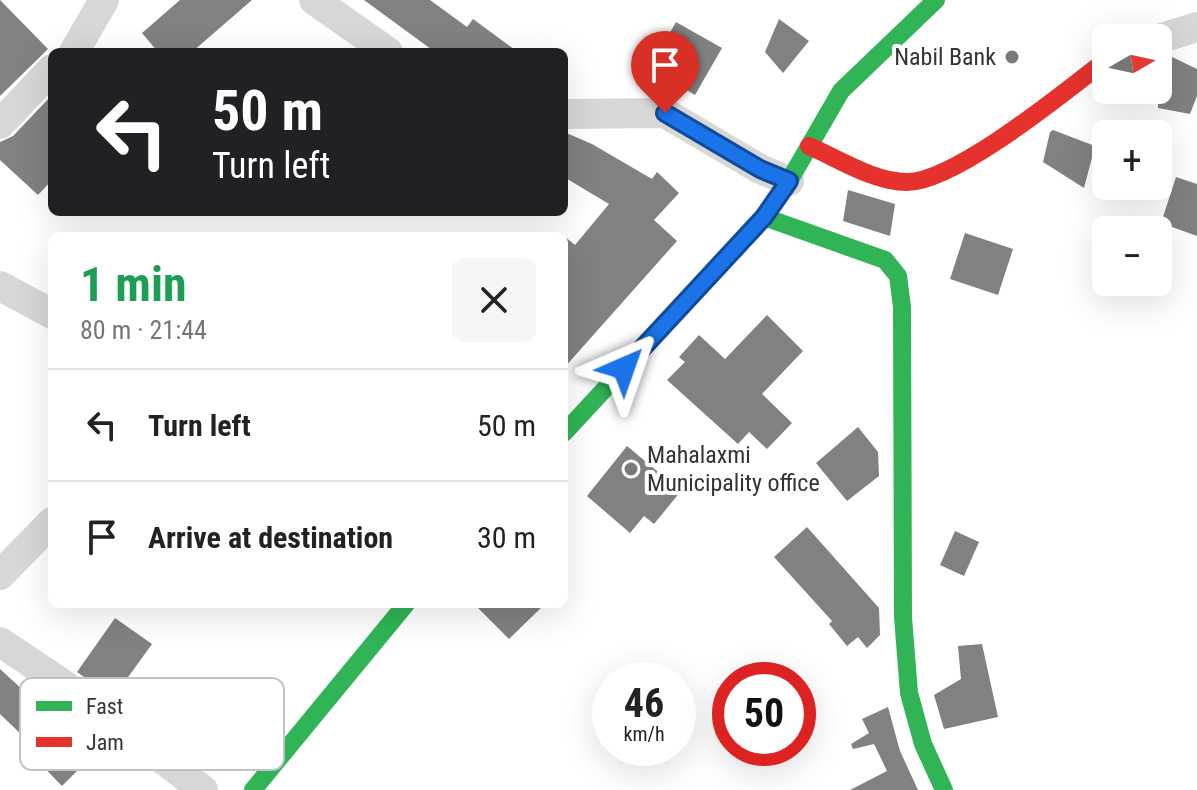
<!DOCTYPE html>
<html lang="en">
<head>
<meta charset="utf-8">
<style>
	:root { --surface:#fff; --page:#f6f6f6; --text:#222; --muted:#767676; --line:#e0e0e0 }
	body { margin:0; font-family:"Roboto Condensed",sans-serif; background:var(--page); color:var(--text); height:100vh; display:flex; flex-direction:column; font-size:30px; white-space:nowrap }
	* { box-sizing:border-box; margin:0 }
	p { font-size:26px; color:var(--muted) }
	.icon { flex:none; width:44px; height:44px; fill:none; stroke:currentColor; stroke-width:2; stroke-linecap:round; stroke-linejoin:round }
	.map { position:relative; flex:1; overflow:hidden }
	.side { position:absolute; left:48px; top:232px; width:520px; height:376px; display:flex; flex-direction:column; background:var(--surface); border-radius:12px; box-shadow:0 8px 32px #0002 }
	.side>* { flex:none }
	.hud { position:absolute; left:48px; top:48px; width:520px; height:168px; border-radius:12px; box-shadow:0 8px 32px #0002; background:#202124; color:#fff; overflow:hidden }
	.needle { width:52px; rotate:81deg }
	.tools { position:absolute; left:1092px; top:24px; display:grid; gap:16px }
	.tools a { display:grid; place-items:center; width:80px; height:80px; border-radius:12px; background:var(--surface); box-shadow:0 8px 32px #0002; font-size:40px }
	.speed { position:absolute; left:592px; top:662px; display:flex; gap:16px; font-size:40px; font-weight:700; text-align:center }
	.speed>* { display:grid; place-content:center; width:104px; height:104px; border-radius:50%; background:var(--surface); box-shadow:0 8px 32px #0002; line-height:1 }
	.speed small { font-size:20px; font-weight:400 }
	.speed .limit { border:12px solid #d22; background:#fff; color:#111 }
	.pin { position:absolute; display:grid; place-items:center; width:68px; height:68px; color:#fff; margin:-82px -34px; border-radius:50% 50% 50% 0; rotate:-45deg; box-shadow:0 0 8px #0007 }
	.pin .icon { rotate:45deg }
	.me { position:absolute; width:88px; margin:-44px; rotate:43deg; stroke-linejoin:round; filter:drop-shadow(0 0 6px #0008) }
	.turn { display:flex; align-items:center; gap:28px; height:168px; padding:0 32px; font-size:36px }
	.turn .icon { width:104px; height:104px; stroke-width:2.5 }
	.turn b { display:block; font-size:56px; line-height:68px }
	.round { display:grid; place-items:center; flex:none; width:84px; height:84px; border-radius:12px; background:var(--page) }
	.summary { display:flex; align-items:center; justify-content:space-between; height:136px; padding:0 32px }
	h1 { font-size:48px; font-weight:700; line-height:60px; color:#1e9e55 }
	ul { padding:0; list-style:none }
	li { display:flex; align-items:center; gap:24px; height:112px; padding:0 32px; border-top:2px solid var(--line) }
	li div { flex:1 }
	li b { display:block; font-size:30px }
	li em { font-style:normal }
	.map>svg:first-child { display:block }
</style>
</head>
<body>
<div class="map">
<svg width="1197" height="790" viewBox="0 0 1197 790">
	<rect width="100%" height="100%" fill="#fff"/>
	<g fill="#818181">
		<polygon points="0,0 48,49 0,96"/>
		<polygon points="180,0 252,0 192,52 158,52 142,33"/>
		<polygon points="364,0 430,0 467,27 473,19 518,52 435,52"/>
		<polygon points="779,19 809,41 783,73 765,52"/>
		<polygon points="676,22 722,48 695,95 650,68"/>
		<polygon points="1168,55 1197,69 1197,96 1190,114 1158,108 1158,56"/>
		<polygon points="52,95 52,180 38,195 0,160 0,142 13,136"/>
		<polygon points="1053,130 1095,146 1084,188 1043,162 1050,132"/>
		<polygon points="564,132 592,144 652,179 657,172 679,193 654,220 677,241 564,368 564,236 575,245 609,204 564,177"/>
		<polygon points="1176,177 1197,184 1197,236 1161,223"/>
		<polygon points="848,190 895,204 890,236 843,221"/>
		<polygon points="965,233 1013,249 998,295 950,279"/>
		<polygon points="767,315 803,351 762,394 792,423 767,449 749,432 738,444 667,380 685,362 679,357 699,335 725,359"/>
		<polygon points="858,427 878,452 879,476 847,501 816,463"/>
		<polygon points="627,446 681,491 654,524 644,516 630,533 587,496"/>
		<polygon points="807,527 879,608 880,635 867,648 858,637 847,646 829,624 832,621 774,557"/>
		<polygon points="955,531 979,542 964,576 940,565"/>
		<polygon points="474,604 545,604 509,639"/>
		<polygon points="115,618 152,644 113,698 77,672"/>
		<polygon points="982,644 998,717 944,729 934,695 961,679 958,646"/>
		<polygon points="0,669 47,712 56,701 92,728 85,736 98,750 62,786 19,742 24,737 0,714"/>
		<polygon points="888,707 900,751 918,790 850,790 887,771 874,744 853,749 851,744 869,733 862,719"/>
	</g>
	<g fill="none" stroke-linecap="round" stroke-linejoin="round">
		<g stroke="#d7d7d7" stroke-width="30">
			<polyline points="314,0 388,52"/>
			<polyline points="1158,39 1197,27"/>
			<polyline points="74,52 104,0"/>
			<polyline points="564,114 665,113 760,169 789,181"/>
			<polyline points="0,124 52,69"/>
			<polyline points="0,286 52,314"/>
			<polyline points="0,575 52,522"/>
			<polyline points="0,642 76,693 203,790"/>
		</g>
		<g stroke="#30b455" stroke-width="18">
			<polyline points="764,217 885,260 898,276 902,307 903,617 909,693 923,744 944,790"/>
			<polyline points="564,433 764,217 789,181 841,91 936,0"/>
			<polyline points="253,790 406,604"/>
		</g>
		<path stroke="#e5322d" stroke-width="18" d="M809,146C839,159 874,182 907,182C955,182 1066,91 1106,60"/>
	</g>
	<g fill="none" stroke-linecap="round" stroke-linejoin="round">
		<g stroke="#114b97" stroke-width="20">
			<polyline id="route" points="624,368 764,217 789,181 760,169 665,113"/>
		</g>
		<use href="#route" stroke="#1a73e8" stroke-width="14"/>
	</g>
	<g fill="#7a7a7a" stroke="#fff" stroke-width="3">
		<circle cx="1012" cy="57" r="8"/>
		<circle cx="631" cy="469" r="8"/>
	</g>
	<g text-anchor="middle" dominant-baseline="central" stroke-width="8" stroke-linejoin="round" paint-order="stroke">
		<g font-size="24" fill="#333" stroke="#fff" text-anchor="end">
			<text x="996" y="57">Nabil Bank</text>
			<text x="647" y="455" text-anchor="start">Mahalaxmi<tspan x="647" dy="28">Municipality office</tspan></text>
		</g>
	</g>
	<rect x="20" y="678" width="264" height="92" rx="12" fill="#fff" stroke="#c2c2c2" stroke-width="2"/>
	<rect x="36" y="701" width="36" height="10" fill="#30b455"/>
	<rect x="36" y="737" width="36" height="10" fill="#e5322d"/>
	<g font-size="22" fill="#333">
		<text x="86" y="714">Fast</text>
		<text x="86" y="750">Jam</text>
	</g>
</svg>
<div class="tools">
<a><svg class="needle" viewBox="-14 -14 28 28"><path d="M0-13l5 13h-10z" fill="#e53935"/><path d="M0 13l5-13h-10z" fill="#767676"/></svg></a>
<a>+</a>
<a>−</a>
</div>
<div class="speed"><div>46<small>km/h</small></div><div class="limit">50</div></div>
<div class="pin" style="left:665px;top:113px;background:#d93025"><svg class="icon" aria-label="arrive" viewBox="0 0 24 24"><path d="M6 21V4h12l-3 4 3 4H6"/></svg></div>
<svg class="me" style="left:624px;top:368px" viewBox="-20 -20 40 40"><path d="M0-17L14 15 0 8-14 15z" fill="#1a73e8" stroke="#fff" stroke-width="4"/></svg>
<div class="hud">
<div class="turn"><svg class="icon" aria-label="left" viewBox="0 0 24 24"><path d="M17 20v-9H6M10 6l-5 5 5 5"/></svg><div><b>50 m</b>Turn left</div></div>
</div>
<section class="side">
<div class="summary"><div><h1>1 min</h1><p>80 m · 21:44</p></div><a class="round"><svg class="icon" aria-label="close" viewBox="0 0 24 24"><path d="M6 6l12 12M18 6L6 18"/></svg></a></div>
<ul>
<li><svg class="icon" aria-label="left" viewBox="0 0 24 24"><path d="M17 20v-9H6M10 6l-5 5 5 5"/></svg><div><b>Turn left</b></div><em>50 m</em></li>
<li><svg class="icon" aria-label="arrive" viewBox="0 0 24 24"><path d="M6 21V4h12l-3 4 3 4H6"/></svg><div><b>Arrive at destination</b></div><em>30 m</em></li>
</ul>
</section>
</div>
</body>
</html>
